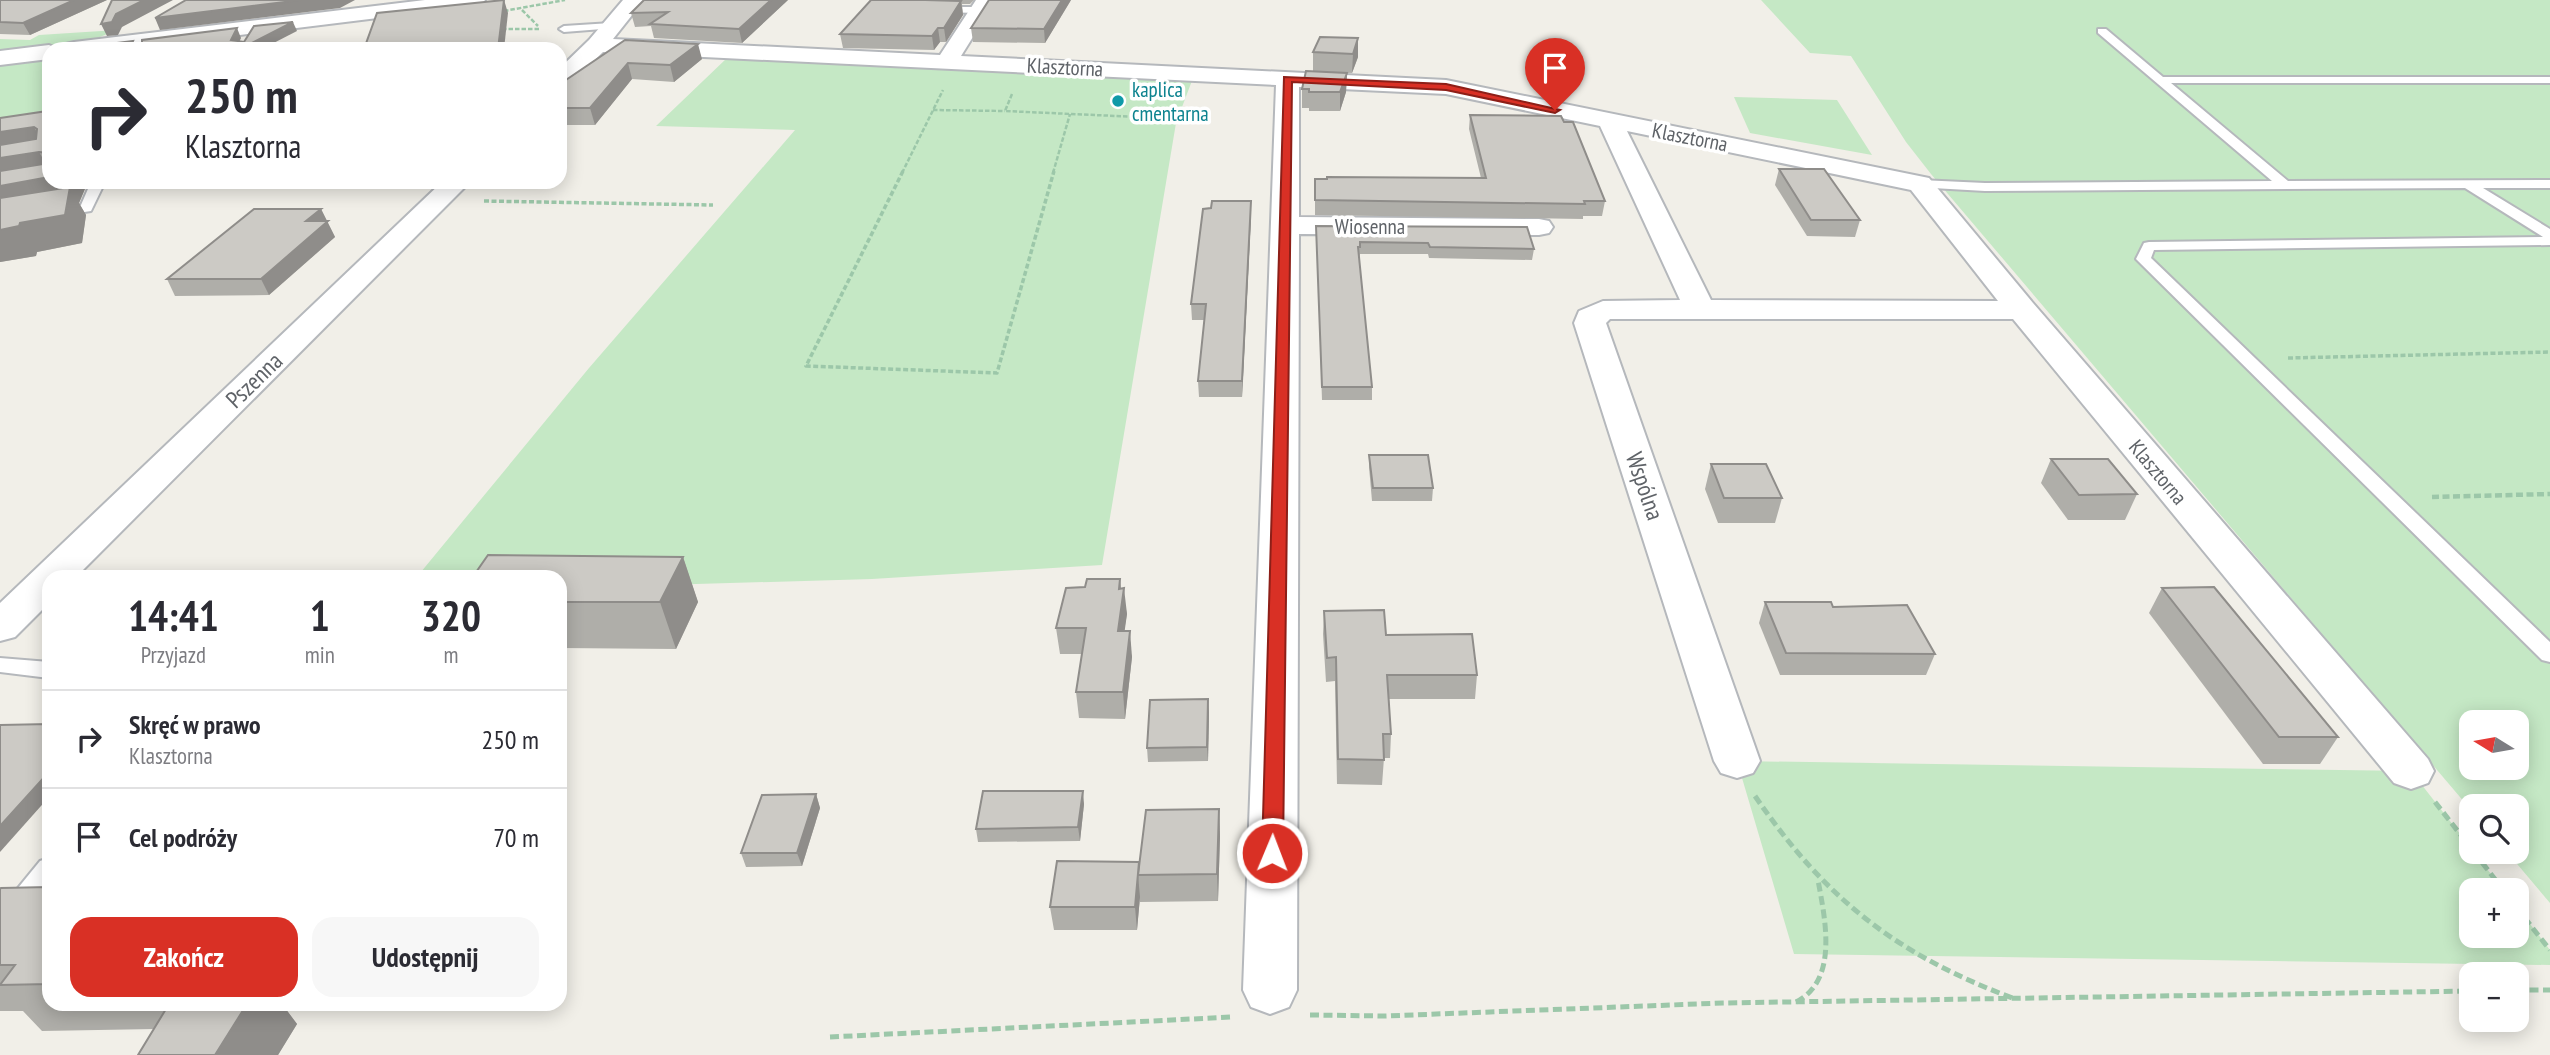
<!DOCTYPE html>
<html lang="pl">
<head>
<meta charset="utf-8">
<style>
	:root { --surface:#fff; --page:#f7f7f7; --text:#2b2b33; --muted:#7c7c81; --line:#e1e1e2; --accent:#d93025 }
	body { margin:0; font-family:"PT Sans Narrow",sans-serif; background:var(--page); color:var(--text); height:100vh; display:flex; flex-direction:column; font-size:26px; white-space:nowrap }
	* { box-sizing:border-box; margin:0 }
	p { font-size:23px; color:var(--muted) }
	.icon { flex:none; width:38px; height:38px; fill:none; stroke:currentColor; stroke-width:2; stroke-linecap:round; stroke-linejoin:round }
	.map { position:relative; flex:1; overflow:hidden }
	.side { position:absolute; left:42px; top:570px; width:525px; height:441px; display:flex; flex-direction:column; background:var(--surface); border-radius:21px; box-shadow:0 4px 18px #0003 }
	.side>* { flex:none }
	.top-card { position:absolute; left:42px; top:42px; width:525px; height:147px; border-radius:21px; box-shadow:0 4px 18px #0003; background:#fff; color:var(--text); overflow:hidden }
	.needle { width:46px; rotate:281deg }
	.tools { position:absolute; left:2459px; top:710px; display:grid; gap:14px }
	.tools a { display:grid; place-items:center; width:70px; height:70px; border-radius:14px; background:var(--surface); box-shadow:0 4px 18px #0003; font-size:35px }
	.pin { position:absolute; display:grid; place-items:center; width:60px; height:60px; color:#fff; margin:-72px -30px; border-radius:50% 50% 50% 0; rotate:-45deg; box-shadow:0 0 7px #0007 }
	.pin .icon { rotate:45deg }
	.me { position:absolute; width:77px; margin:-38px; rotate:1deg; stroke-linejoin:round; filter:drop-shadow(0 0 5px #0008) }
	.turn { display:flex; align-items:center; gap:24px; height:147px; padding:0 28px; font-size:32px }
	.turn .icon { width:91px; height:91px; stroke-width:2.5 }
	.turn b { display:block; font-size:49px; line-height:60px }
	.eta { display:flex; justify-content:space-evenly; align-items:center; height:119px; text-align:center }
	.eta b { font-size:42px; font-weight:700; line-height:49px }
	.button { display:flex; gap:14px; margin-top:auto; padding:14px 28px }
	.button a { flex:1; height:80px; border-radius:21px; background:var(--accent); color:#fff; font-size:28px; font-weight:700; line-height:80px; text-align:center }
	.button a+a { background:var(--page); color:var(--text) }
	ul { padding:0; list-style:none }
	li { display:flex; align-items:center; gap:21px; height:98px; padding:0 28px; border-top:2px solid var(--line) }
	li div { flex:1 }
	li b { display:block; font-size:26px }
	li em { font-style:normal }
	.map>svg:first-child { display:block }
</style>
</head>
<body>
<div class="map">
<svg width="2550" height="1055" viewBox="0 0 2550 1055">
	<rect width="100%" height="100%" fill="#f1efe8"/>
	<g fill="#c5e8c5" fill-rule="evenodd">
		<path d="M1761,0H2550V903L2507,852H2516V807H2471V810L1931,174L1906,142L1851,56L1810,53ZM2471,723H2516V768H2471Z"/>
		<polygon points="117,30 90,41 0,52 0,39 30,40 39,35"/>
		<polygon points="49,58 49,116 0,123 0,64"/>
		<polygon points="727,58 1193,78 1176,123 1102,565 872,579 560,588 560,578 416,578 589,368 795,130 656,126"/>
		<polygon points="1734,97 1837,100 1872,155 1750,133"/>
		<polygon points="1737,761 2411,771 2471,848 2471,852 2474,852 2504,891 2471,891 2471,936 2516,936 2517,907 2550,950 2550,965 1794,954"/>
	</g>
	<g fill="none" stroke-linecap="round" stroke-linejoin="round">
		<g stroke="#b5b8bc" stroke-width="4">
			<g id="lane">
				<polygon points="932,7 980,7 985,10 980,13 936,12 932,11"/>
				<polygon points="611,23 615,24 615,28 564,32 559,29 564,26"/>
				<polygon points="2098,29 2106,29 2163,77 2550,77 2550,83 2171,83 2288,181 2550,180 2550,188 2483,188 2550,229 2550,245 2154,250 2151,258 2550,642 2550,662 2542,660 2136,259 2144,243 2149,242 2543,237 2465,188 1985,191 1915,187 1913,184 1920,180 1985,183 2272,181 2098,33"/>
				<polygon points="91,182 105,182 91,211 51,217 51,211 81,205"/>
				<polygon points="0,658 49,662 49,678 0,672"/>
				<polygon points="49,858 49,886 9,937 0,940 0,910 40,861"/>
			</g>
		</g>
		<g stroke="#b5b8bc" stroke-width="4">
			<g id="street">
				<polygon points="425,0 485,0 482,4 475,6 127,49 63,49 66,44 74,42"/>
				<path d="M623,0H644L613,39L940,55L976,0H996L961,56L1446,80L1929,178L2033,303L2428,759L2434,771L2428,783L2411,789L2394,783L2013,319H1610L1606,323L1760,761L1753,773L1737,778L1721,773L1714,761L1574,323L1579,311L1603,301L1680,300L1600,126L1446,94L1299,87V217L1539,219L1549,221L1553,227L1549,233L1539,235L1299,234L1297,990L1289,1007L1270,1014L1251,1007L1243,990L1276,85L603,52L568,86L560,88V68L589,40ZM1627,131L1911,190L1998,301L1711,300Z"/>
				<polygon points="49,45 58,49 49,49 49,59 0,65 0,51"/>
				<polygon points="442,182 470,182 75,578 49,578 49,603 15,637 0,641 0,603"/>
			</g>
		</g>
		<g stroke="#9cc7a9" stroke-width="2.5" stroke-dasharray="4.5 2" stroke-linecap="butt">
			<polyline points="522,10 538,26"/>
			<polyline points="504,11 565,0"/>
			<polyline points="502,29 539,29"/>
			<polyline points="1012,94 1005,111 1161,118"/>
			<polyline points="933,110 1005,111"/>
			<polyline points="902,173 943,90"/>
			<polyline points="1053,173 1070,114"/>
		</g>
		<g stroke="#9cc7a9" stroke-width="3.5" stroke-dasharray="5 2.5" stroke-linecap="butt">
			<polyline points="903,171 806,366 997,373 1054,171"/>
			<polyline points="484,201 713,205"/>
			<polyline points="2288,358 2550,352"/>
		</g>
		<polyline stroke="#9cc7a9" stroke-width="4.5" stroke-dasharray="7 3.5" stroke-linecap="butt" points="2432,497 2550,494"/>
		<g stroke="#9cc7a9" stroke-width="5" stroke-dasharray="9 4.5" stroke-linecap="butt">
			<path d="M1755,796C1826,900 1897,955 2015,999"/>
			<polyline points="2435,802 2471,848"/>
			<polyline points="2474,852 2504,891"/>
			<polyline points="2516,907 2550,950"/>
			<polyline points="2516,990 2550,990"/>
			<path d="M1796,1002C1839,980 1825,919 1818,880"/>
			<polyline points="1310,1015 1385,1016 1723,1003 2471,991"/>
			<polyline points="830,1037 1232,1017"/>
		</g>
		<use href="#lane" fill="#fff" fill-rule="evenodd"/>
		<use href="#street" fill="#fff" fill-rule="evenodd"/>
	</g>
	<g fill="#afaea9">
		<polygon points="0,0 107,0 30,35 0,34"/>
		<polygon points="788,0 742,43 654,38 651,26 635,27 631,13"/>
		<polygon points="871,0 974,0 970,4 962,4 963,15 946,42 940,42 934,50 843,48 840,34"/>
		<polygon points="1071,0 1045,43 973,42 971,28"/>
		<polygon points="1358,38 1358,57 1352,73 1313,71 1313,52"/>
		<polygon points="625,40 702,59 674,82 632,79 595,125 560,125 560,84"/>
		<polygon points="1347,73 1346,92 1340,111 1309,111 1309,108 1302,108 1302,89"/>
		<polygon points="49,107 49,182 86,182 87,184 79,203 86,215 82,243 37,252 36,256 0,262 0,118 47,111"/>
		<polygon points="1470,115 1605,201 1602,216 1583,216 1583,219 1315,215 1315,179 1481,178 1469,129"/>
		<polygon points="1779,169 1860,220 1855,237 1807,236 1775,185"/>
		<polygon points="321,209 335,237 269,295 175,296 167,279"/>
		<polygon points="1251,216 1242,397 1199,397 1198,381 1204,320 1192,320 1191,304"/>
		<polygon points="1316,226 1534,249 1532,260 1429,258 1428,254 1360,254 1359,258 1372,387 1372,400 1322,400"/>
		<polygon points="1369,455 1433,488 1432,501 1372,501 1369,467"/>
		<polygon points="2051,459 2137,494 2125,520 2068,520 2041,483"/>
		<polygon points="1711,464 1782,498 1775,523 1718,523 1705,489"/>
		<polygon points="683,557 698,602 676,649 560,648 560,578"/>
		<polygon points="1120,579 1121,588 1127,614 1124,631 1132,657 1125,719 1079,718 1076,692 1082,654 1060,654 1056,628 1085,587"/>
		<polygon points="2162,588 2338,737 2320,764 2263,764 2149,613"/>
		<polygon points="1765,602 1833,607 1935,654 1926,675 1780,675 1759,623"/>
		<polygon points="1324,611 1386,635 1477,675 1475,699 1389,699 1391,734 1390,758 1384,758 1382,785 1337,784 1335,681 1326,682 1323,634"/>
		<polygon points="1209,712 1208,761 1148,762 1147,748"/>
		<polygon points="816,794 820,808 802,866 746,867 741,853"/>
		<polygon points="1084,804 1080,841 978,842 976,829"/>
		<polygon points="1219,809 1220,836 1218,901 1140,902 1140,897 1137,930 1054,930 1050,907 1139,862"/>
		<polygon points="49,887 49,1004 282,1004 297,1024 278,1055 138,1055 154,1029 42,1031 23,1011 0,1011 0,889"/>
	</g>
	<g fill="#8f8d8a">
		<polygon points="74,0 107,0 30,35 23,23"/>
		<polygon points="144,0 173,0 122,27 118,35 107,36 101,24 116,14"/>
		<polygon points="301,0 355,0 340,8 160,30 155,18"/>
		<polygon points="504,0 508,13 504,49 498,49"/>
		<polygon points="771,0 788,0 742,43 739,29"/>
		<polygon points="1062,0 1071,0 1045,43 1044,29"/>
		<polygon points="961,1 963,15 946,42 944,28"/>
		<polygon points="293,22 297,31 262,49 240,49"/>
		<polygon points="237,28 241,38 236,49 231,40"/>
		<polygon points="938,28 940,42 934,50 932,36"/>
		<polygon points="1358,38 1358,57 1352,73 1353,54"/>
		<polygon points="133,41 137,49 129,49"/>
		<polygon points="698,44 702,59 674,82 670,65"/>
		<polygon points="628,63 632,79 595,125 590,108"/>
		<polygon points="1347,73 1346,92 1340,111 1340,92"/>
		<polygon points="34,127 48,153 39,152 49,169 49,182 86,182 87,184 79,203 86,215 82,243 37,252 36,256 0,262 0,132"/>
		<polygon points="1251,201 1251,216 1242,397 1242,381"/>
		<polygon points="321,209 335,237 269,295 261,279 306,221"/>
		<polygon points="683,557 698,602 676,649 660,602"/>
		<polygon points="1120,579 1122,606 1124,588 1127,614 1121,657 1118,631"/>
		<polygon points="1130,631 1132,657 1125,719 1123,692"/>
		<polygon points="1208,699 1209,712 1208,761 1207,747"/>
		<polygon points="49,772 49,797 0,852 0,826"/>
		<polygon points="1083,791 1084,804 1080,841 1078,827"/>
		<polygon points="816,794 820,808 802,866 797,853"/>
		<polygon points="1219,809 1220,836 1218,901 1217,874"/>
		<polygon points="1138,875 1140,897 1137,930 1135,907"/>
		<polygon points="247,1004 282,1004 297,1024 278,1055 215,1055"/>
	</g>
	<g fill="#cccac5" stroke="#8f8d8a" stroke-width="2">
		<polygon points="0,0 74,0 23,23 0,22"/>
		<polygon points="112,0 144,0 116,14 112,22 101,24"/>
		<polygon points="186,0 301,0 155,18"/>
		<polygon points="504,0 498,49 364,49 377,13"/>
		<polygon points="644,0 771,0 739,29 650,24 668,12 631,13"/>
		<polygon points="871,0 925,0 961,1 944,28 938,28 932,36 840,34"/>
		<polygon points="989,0 1062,0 1044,29 971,28"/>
		<polygon points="293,22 240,49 142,49 142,40 237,28 231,40 244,42 254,26"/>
		<polygon points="1320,37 1358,38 1353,54 1313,52"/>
		<polygon points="625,40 698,44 670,65 628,63 590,108 560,108 560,84"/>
		<polygon points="133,41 129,49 78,49 78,48"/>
		<polygon points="1306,71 1347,73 1340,92 1309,92 1309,89 1302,89"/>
		<polygon points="49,107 49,153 39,152 0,158 0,145 36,139 37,129 34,127 0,132 0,118 47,111"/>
		<polygon points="1470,115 1561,116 1564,122 1573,122 1605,201 1584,201 1585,204 1315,200 1315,179 1327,179 1327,177 1486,178"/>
		<polygon points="49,163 49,177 0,186 0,171"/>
		<polygon points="1779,169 1824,169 1860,220 1811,220"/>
		<polygon points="70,187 65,215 20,223 19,226 0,230 0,198"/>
		<polygon points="1212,201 1251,201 1242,381 1198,381 1206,304 1191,304 1203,209 1211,208"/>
		<polygon points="254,209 321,209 306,221 328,221 261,279 167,279"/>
		<polygon points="1316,226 1527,227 1534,249 1430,247 1428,243 1360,242 1360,247 1358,247 1372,387 1322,387"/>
		<polygon points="1369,455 1428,455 1433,488 1373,488"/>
		<polygon points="2051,459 2108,459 2137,494 2079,495"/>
		<polygon points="1711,464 1766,464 1782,498 1724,498"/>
		<polygon points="488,555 683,557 660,602 560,602 560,578 472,578"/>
		<polygon points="1087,579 1120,579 1119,589 1124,588 1118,631 1130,631 1123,692 1076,692 1086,628 1056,628 1066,588 1085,587"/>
		<polygon points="2214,587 2338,737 2279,737 2162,588"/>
		<polygon points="1765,602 1831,602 1833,607 1907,605 1935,654 1786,653"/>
		<polygon points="1384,610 1386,635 1472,634 1477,675 1387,675 1391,734 1383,734 1384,760 1338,759 1336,657 1327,658 1324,611"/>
		<polygon points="1208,699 1207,747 1147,748 1150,700"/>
		<polygon points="49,724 49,772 0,826 0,725"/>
		<polygon points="983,791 1083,791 1078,827 976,829"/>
		<polygon points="816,794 797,853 741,853 762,795"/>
		<polygon points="1219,809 1217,874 1138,875 1146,810"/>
		<polygon points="1057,861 1139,862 1135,907 1050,907"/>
		<polygon points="49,887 49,984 0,985 15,965 0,965 0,889 1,888"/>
		<polygon points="169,1004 247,1004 215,1055 138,1055"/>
	</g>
	<polygon fill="#d93025" stroke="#8d1f18" stroke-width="2" points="1284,77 1446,84 1560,110 1555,113 1446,90 1292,82 1283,853 1280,859 1272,862 1265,859 1262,853"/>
	<circle fill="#0f9aa8" stroke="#fff" stroke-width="2.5" cx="1118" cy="101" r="7"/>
	<g text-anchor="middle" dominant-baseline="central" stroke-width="7" stroke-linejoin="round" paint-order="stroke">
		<g font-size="21" fill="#5f6368" stroke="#fff">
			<text transform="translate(1065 67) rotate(3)">Klasztorna</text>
			<text transform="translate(1690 137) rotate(11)">Klasztorna</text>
			<text x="1370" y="226">Wiosenna</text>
			<text transform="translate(2158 472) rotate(50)">Klasztorna</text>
		</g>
		<g font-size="21" fill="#0d838f" stroke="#fff" text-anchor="start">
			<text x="1132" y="89">kaplica<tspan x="1132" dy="24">cmentarna</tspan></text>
		</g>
		<g font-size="24" fill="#5f6368" stroke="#fff">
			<text transform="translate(254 380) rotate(-44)">Pszenna</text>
			<text transform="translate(1645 486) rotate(71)">Wspólna</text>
		</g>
	</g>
</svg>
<div class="tools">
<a><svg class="needle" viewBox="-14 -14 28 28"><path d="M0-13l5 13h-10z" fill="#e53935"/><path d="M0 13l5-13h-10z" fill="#7c7c81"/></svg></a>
<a><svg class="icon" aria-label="search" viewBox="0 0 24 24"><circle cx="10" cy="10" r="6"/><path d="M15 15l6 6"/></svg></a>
<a>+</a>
<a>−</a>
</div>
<div class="pin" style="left:1555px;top:110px;background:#d93025"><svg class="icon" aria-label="arrive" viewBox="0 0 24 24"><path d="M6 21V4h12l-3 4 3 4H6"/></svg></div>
<svg class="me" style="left:1272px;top:853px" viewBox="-20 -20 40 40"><circle r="17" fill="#d93025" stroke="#fff" stroke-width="3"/><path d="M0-11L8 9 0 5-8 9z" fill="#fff"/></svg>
<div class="top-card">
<div class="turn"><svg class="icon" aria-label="right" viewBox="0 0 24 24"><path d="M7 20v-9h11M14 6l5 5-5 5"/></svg><div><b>250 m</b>Klasztorna</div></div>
</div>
<section class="side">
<div class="eta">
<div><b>14:41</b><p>Przyjazd</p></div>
<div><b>1</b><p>min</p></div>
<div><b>320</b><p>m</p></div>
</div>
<ul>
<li><svg class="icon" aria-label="right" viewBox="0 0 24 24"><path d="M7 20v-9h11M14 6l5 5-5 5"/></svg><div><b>Skręć w prawo</b><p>Klasztorna</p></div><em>250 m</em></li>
<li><svg class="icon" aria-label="arrive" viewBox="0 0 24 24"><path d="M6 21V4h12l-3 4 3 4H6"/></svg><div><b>Cel podróży</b></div><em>70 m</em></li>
</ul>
<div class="button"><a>Zakończ</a><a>Udostępnij</a></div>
</section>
</div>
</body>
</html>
